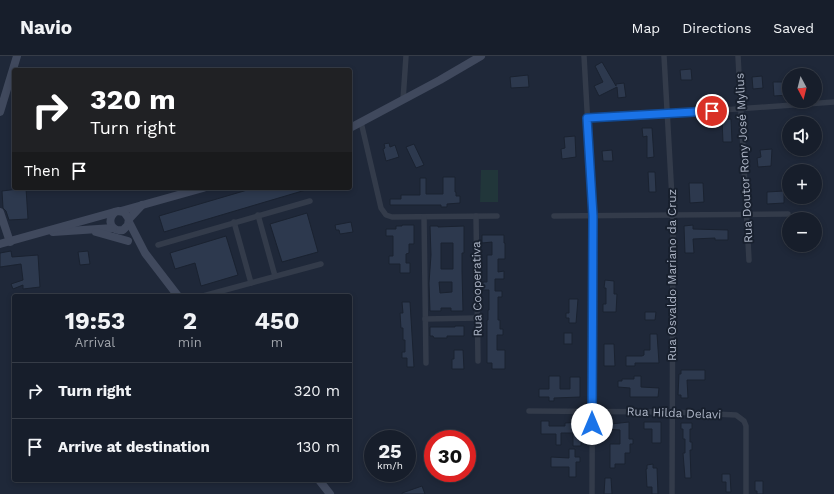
<!DOCTYPE html>
<html lang="en">
<head>
<meta charset="utf-8">
<style>
	:root { --surface:#171e2b; --page:#202733; --text:#f1f3f6; --muted:#9ea2a9; --line:#363c47 }
	body { margin:0; font-family:"Work Sans",sans-serif; background:var(--page); color:var(--text); height:100vh; display:flex; flex-direction:column; font-size:15px; white-space:nowrap }
	* { box-sizing:border-box; margin:0 }
	p { font-size:13px; color:var(--muted) }
	.icon { flex:none; width:22px; height:22px; fill:none; stroke:currentColor; stroke-width:2; stroke-linecap:round; stroke-linejoin:round }
	.map { position:relative; flex:1; overflow:hidden }
	.sheet { position:absolute; left:12px; top:238px; width:340px; height:188px; display:flex; flex-direction:column; background:var(--surface); border-radius:4px; box-shadow:0 2px 6px #0003,0 0 0 1px var(--line) }
	.sheet>* { flex:none }
	.banner { position:absolute; left:12px; top:12px; width:340px; height:122px; border-radius:4px; box-shadow:0 2px 6px #0003,0 0 0 1px var(--line); background:#202124; color:#fff; overflow:hidden }
	.needle { width:26px; rotate:173deg }
	.controls { position:absolute; left:782px; top:12px; display:grid; gap:8px }
	.controls a { display:grid; place-items:center; width:40px; height:40px; border-radius:50%; background:var(--surface); box-shadow:0 2px 6px #0003,0 0 0 1px var(--line); font-size:20px }
	.speed { position:absolute; left:364px; top:374px; display:flex; gap:8px; font-size:20px; font-weight:700; text-align:center }
	.speed>* { display:grid; place-content:center; width:52px; height:52px; border-radius:50%; background:var(--surface); box-shadow:0 2px 6px #0003,0 0 0 1px var(--line); line-height:1 }
	.speed small { font-size:10px; font-weight:400 }
	.speed .limit { border:6px solid #d22; background:#fff; color:#111 }
	.pin { position:absolute; display:grid; place-items:center; width:34px; height:34px; color:#fff; margin:-17px; border:2px solid #fff; border-radius:50%; box-shadow:0 1px 4px #0007 }
	.me { position:absolute; width:44px; margin:-22px; rotate:0deg; stroke-linejoin:round; filter:drop-shadow(0 0 3px #0008) }
	.turn { display:flex; align-items:center; gap:14px; height:84px; padding:0 12px; font-size:18px }
	.turn .icon { width:52px; height:52px; stroke-width:2.5 }
	.turn b { display:block; font-size:28px; line-height:34px }
	.then { display:flex; align-items:center; height:38px; padding:0 12px; background:#0003; gap:8px; font-size:15px }
	.eta { display:flex; justify-content:space-evenly; align-items:center; height:68px; text-align:center }
	.eta b { font-size:24px; font-weight:700; line-height:28px }
	ul { padding:0; list-style:none }
	li { display:flex; align-items:center; gap:12px; height:56px; padding:0 12px; border-top:1px solid var(--line) }
	li div { flex:1 }
	li b { display:block; font-size:15px }
	li em { font-style:normal }
	header { display:flex; align-items:center; gap:24px; box-sizing:border-box; height:56px; padding:0 20px; background:var(--surface); border-bottom:1px solid var(--line) }
	header strong { font-size:19px }
	nav { display:flex; gap:22px; margin-inline-start:auto; font-size:14px }
	.map>svg:first-child { display:block }
</style>
</head>
<body>
<header>
<strong>Navio</strong>
<nav><a>Map</a><a>Directions</a><a>Saved</a></nav>
</header>
<div class="map">
<svg width="834" height="438" viewBox="0 0 834 438">
	<rect width="100%" height="100%" fill="#1f2839"/>
	<polygon fill="#21363a" points="481,114 498,114 498,146 480,146"/>
	<g fill="#2d394e" stroke="#1a2230" fill-rule="evenodd">
		<polygon points="602,6 616,30 616,28 624,27 626,41 618,42 617,31 599,40 594,30 603,26 595,10"/>
		<polygon points="691,13 692,24 681,24 680,14"/>
		<polygon points="528,19 529,31 511,32 510,21"/>
		<polygon points="762,20 763,32 753,33 752,21"/>
		<polygon points="773,26 788,26 789,39 774,40"/>
		<polygon points="722,63 731,63 732,86 723,86"/>
		<polygon points="642,72 652,72 654,101 647,102 647,80 643,81"/>
		<polygon points="575,80 576,101 562,103 561,93 565,92 564,81"/>
		<polygon points="389,87 390,91 395,89 399,101 386,105 383,93 385,92 384,88"/>
		<polygon points="414,88 424,109 416,112 406,91"/>
		<polygon points="772,93 771,110 758,111 757,102 761,101 760,94"/>
		<polygon points="612,94 613,105 603,105 602,95"/>
		<polygon points="648,116 655,116 656,136 649,136"/>
		<polygon points="443,121 455,121 455,136 456,136 456,140 460,140 460,147 447,148 447,151 441,151 441,149 390,149 390,143 401,143 401,139 420,139 420,122 426,122 426,138 443,138"/>
		<polygon points="689,127 703,127 704,146 690,147"/>
		<polygon points="26,132 28,163 9,164 6,155 3,152 2,135"/>
		<polygon points="254,132 309,132 309,133 164,176 159,160"/>
		<polygon points="784,135 784,147 767,148 767,136"/>
		<polygon points="307,157 318,196 282,206 270,168"/>
		<polygon points="351,166 353,176 340,178 339,174 336,174 335,169"/>
		<polygon points="402,169 414,169 414,188 409,188 409,197 406,198 406,207 410,207 410,217 400,217 400,208 389,208 389,200 393,200 393,180 386,180 386,173 396,173 396,170 402,170"/>
		<polygon points="693,169 693,173 728,174 728,184 715,184 715,182 693,183 694,197 685,197 684,170"/>
		<path d="M430,170H438V171L464,170V197H462V215L463,255H451V252H441V255H430L429,227L431,199ZM441,187H453V213H441ZM439,226H452V236L440,237Z"/>
		<polygon points="482,179 504,179 504,187 505,187 505,203 498,203 498,216 504,215 504,223 495,223 495,235 502,235 502,241 498,241 498,264 500,264 500,273 503,273 503,279 497,279 497,294 505,294 505,313 492,313 492,307 487,307 487,264 488,264 488,254 489,254 489,234 483,234 483,226 487,226 487,199 492,199 492,186 482,187"/>
		<polygon points="226,180 238,219 201,230 195,207 175,213 170,197"/>
		<polygon points="11,195 12,201 38,199 40,231 23,233 23,229 13,233 11,228 23,224 21,208 0,211 0,197"/>
		<polygon points="88,195 90,208 80,209 78,196"/>
		<polygon points="605,224 614,225 614,238 617,238 616,256 603,256 603,248 606,248 606,232 604,232"/>
		<polygon points="569,243 578,243 576,267 569,267 569,262 566,262 566,257 569,257"/>
		<polygon points="402,246 410,246 414,311 407,311 407,302 402,302 402,296 405,296 405,284 403,284 403,272 401,272 400,257 403,257"/>
		<polygon points="645,256 656,256 655,264 645,264"/>
		<polygon points="455,270 464,270 464,280 447,280 447,282 434,282 433,280 430,280 430,271 455,271"/>
		<rect x="564" y="277" width="8" height="11"/>
		<polygon points="650,278 657,278 659,307 635,307 635,310 626,310 626,300 642,300 644,299 644,294 650,294"/>
		<polygon points="604,288 614,288 615,310 604,310"/>
		<polygon points="454,294 463,294 464,313 452,313 452,303 454,303"/>
		<polygon points="681,314 705,314 705,324 687,324 688,342 681,342 681,339 678,339 679,318 681,318"/>
		<polygon points="549,320 560,320 560,333 570,333 570,321 580,321 580,341 554,342 554,345 549,345 549,341 539,341 539,333 549,333"/>
		<polygon points="634,320 641,320 641,331 659,332 658,341 630,341 630,332 618,331 618,325 622,325 622,323 634,323"/>
		<polygon points="541,365 549,365 549,370 565,370 565,367 581,366 581,390 573,390 573,377 561,377 561,389 556,389 556,378 541,378"/>
		<polygon points="604,366 611,366 611,368 629,366 629,383 633,383 633,388 630,388 630,397 625,397 625,408 615,408 615,412 610,412 610,388 620,388 620,374 604,373"/>
		<polygon points="644,366 661,366 661,387 652,387 652,373 644,373"/>
		<polygon points="681,367 692,367 692,373 690,373 690,386 692,386 692,394 690,394 691,422 685,422 683,397 685,397 685,383 683,383 683,373 681,373"/>
		<polygon points="569,393 575,393 575,401 580,401 580,406 576,406 576,421 569,421 569,411 551,411 551,401 569,402"/>
		<polygon points="653,408 653,412 657,412 658,438 652,438 652,431 647,431 646,413 647,413 647,409"/>
		<polygon points="722,418 730,418 731,436 726,436 726,426 722,426"/>
		<polygon points="605,422 611,422 612,438 604,438"/>
		<polygon points="755,425 763,425 763,438 757,438 757,435 755,435"/>
		<polygon points="422,430 425,438 402,438 402,437"/>
	</g>
	<g fill="none" stroke-linecap="round" stroke-linejoin="round">
		<g stroke="#333b4a" stroke-width="5.5">
			<polyline points="584,0 593,160 592,438"/>
			<polyline points="664,0 673,160 672,438"/>
			<polyline points="738,0 749,204"/>
			<polyline points="403,44 406,0"/>
			<polyline points="587,62 667,58 834,46"/>
			<polyline points="361,66 381,152 386,159 392,161 497,160"/>
			<polyline points="258,159 275,220"/>
			<polyline points="476,160 478,305"/>
			<polyline points="554,160 788,158"/>
			<polyline points="424,161 426,307"/>
			<polyline points="234,166 251,227"/>
			<polyline points="158,189 310,145"/>
			<polyline points="203,240 321,208"/>
			<polyline points="425,263 477,262"/>
			<polyline points="529,355 672,356 736,359 744,365 746,370 746,438"/>
		</g>
		<g stroke="#40495d" stroke-width="8">
			<polyline points="0,56 17,0"/>
			<polyline points="350,72 440,24 481,0"/>
			<polyline points="121,155 203,132"/>
			<polyline points="0,156 10,186"/>
			<path d="M115,156C106,164 111,176 123,174L128,169L129,163L142,149"/>
			<polyline points="129,166 145,197 178,240"/>
			<polyline points="53,176 113,172"/>
			<polyline points="96,176 128,185"/>
			<polyline points="0,188 118,155 124,156 129,163"/>
			<polyline points="319,424 330,438"/>
		</g>
	</g>
	<g fill="none" stroke-linecap="round" stroke-linejoin="round">
		<g stroke="#114b97" stroke-width="10">
			<polyline id="route" points="592,368 593,160 587,62 712,55"/>
		</g>
		<use href="#route" stroke="#1a73e8" stroke-width="7"/>
	</g>
	<g text-anchor="middle" dominant-baseline="central" stroke-width="4" stroke-linejoin="round" paint-order="stroke">
		<g font-size="12" fill="#adb5c6" stroke="#18202e">
			<text transform="translate(744 102) rotate(-93)">Rua Doutor Rony José Mylius</text>
			<text transform="translate(672 219) rotate(-90)">Rua Osvaldo Mariano da Cruz</text>
			<text transform="translate(477 233) rotate(-91)">Rua Cooperativa</text>
			<text transform="translate(674 357) rotate(2)">Rua Hilda Delavi</text>
		</g>
	</g>
</svg>
<div class="controls">
<a><svg class="needle" viewBox="-14 -14 28 28"><path d="M0-13l5 13h-10z" fill="#e53935"/><path d="M0 13l5-13h-10z" fill="#9ea2a9"/></svg></a>
<a><svg class="icon" aria-label="sound" viewBox="0 0 24 24"><path d="M4 9h4l5-4v14l-5-4H4zM17 9q2 3 0 6"/></svg></a>
<a>+</a>
<a>−</a>
</div>
<div class="speed"><div>25<small>km/h</small></div><div class="limit">30</div></div>
<div class="pin" style="left:712px;top:55px;background:#d93025"><svg class="icon" aria-label="arrive" viewBox="0 0 24 24"><path d="M6 21V4h12l-3 4 3 4H6"/></svg></div>
<svg class="me" style="left:592px;top:368px" viewBox="-20 -20 40 40"><circle r="19" fill="#fff"/><path d="M0-13L10 11 0 6-10 11z" fill="#1a73e8"/></svg>
<div class="banner">
<div class="turn"><svg class="icon" aria-label="right" viewBox="0 0 24 24"><path d="M7 20v-9h11M14 6l5 5-5 5"/></svg><div><b>320 m</b>Turn right</div></div>
<div class="then">Then<svg class="icon" aria-label="arrive" viewBox="0 0 24 24"><path d="M6 21V4h12l-3 4 3 4H6"/></svg></div>
</div>
<section class="sheet">
<div class="eta">
<div><b>19:53</b><p>Arrival</p></div>
<div><b>2</b><p>min</p></div>
<div><b>450</b><p>m</p></div>
</div>
<ul>
<li><svg class="icon" aria-label="right" viewBox="0 0 24 24"><path d="M7 20v-9h11M14 6l5 5-5 5"/></svg><div><b>Turn right</b></div><em>320 m</em></li>
<li><svg class="icon" aria-label="arrive" viewBox="0 0 24 24"><path d="M6 21V4h12l-3 4 3 4H6"/></svg><div><b>Arrive at destination</b></div><em>130 m</em></li>
</ul>
</section>
</div>
</body>
</html>
